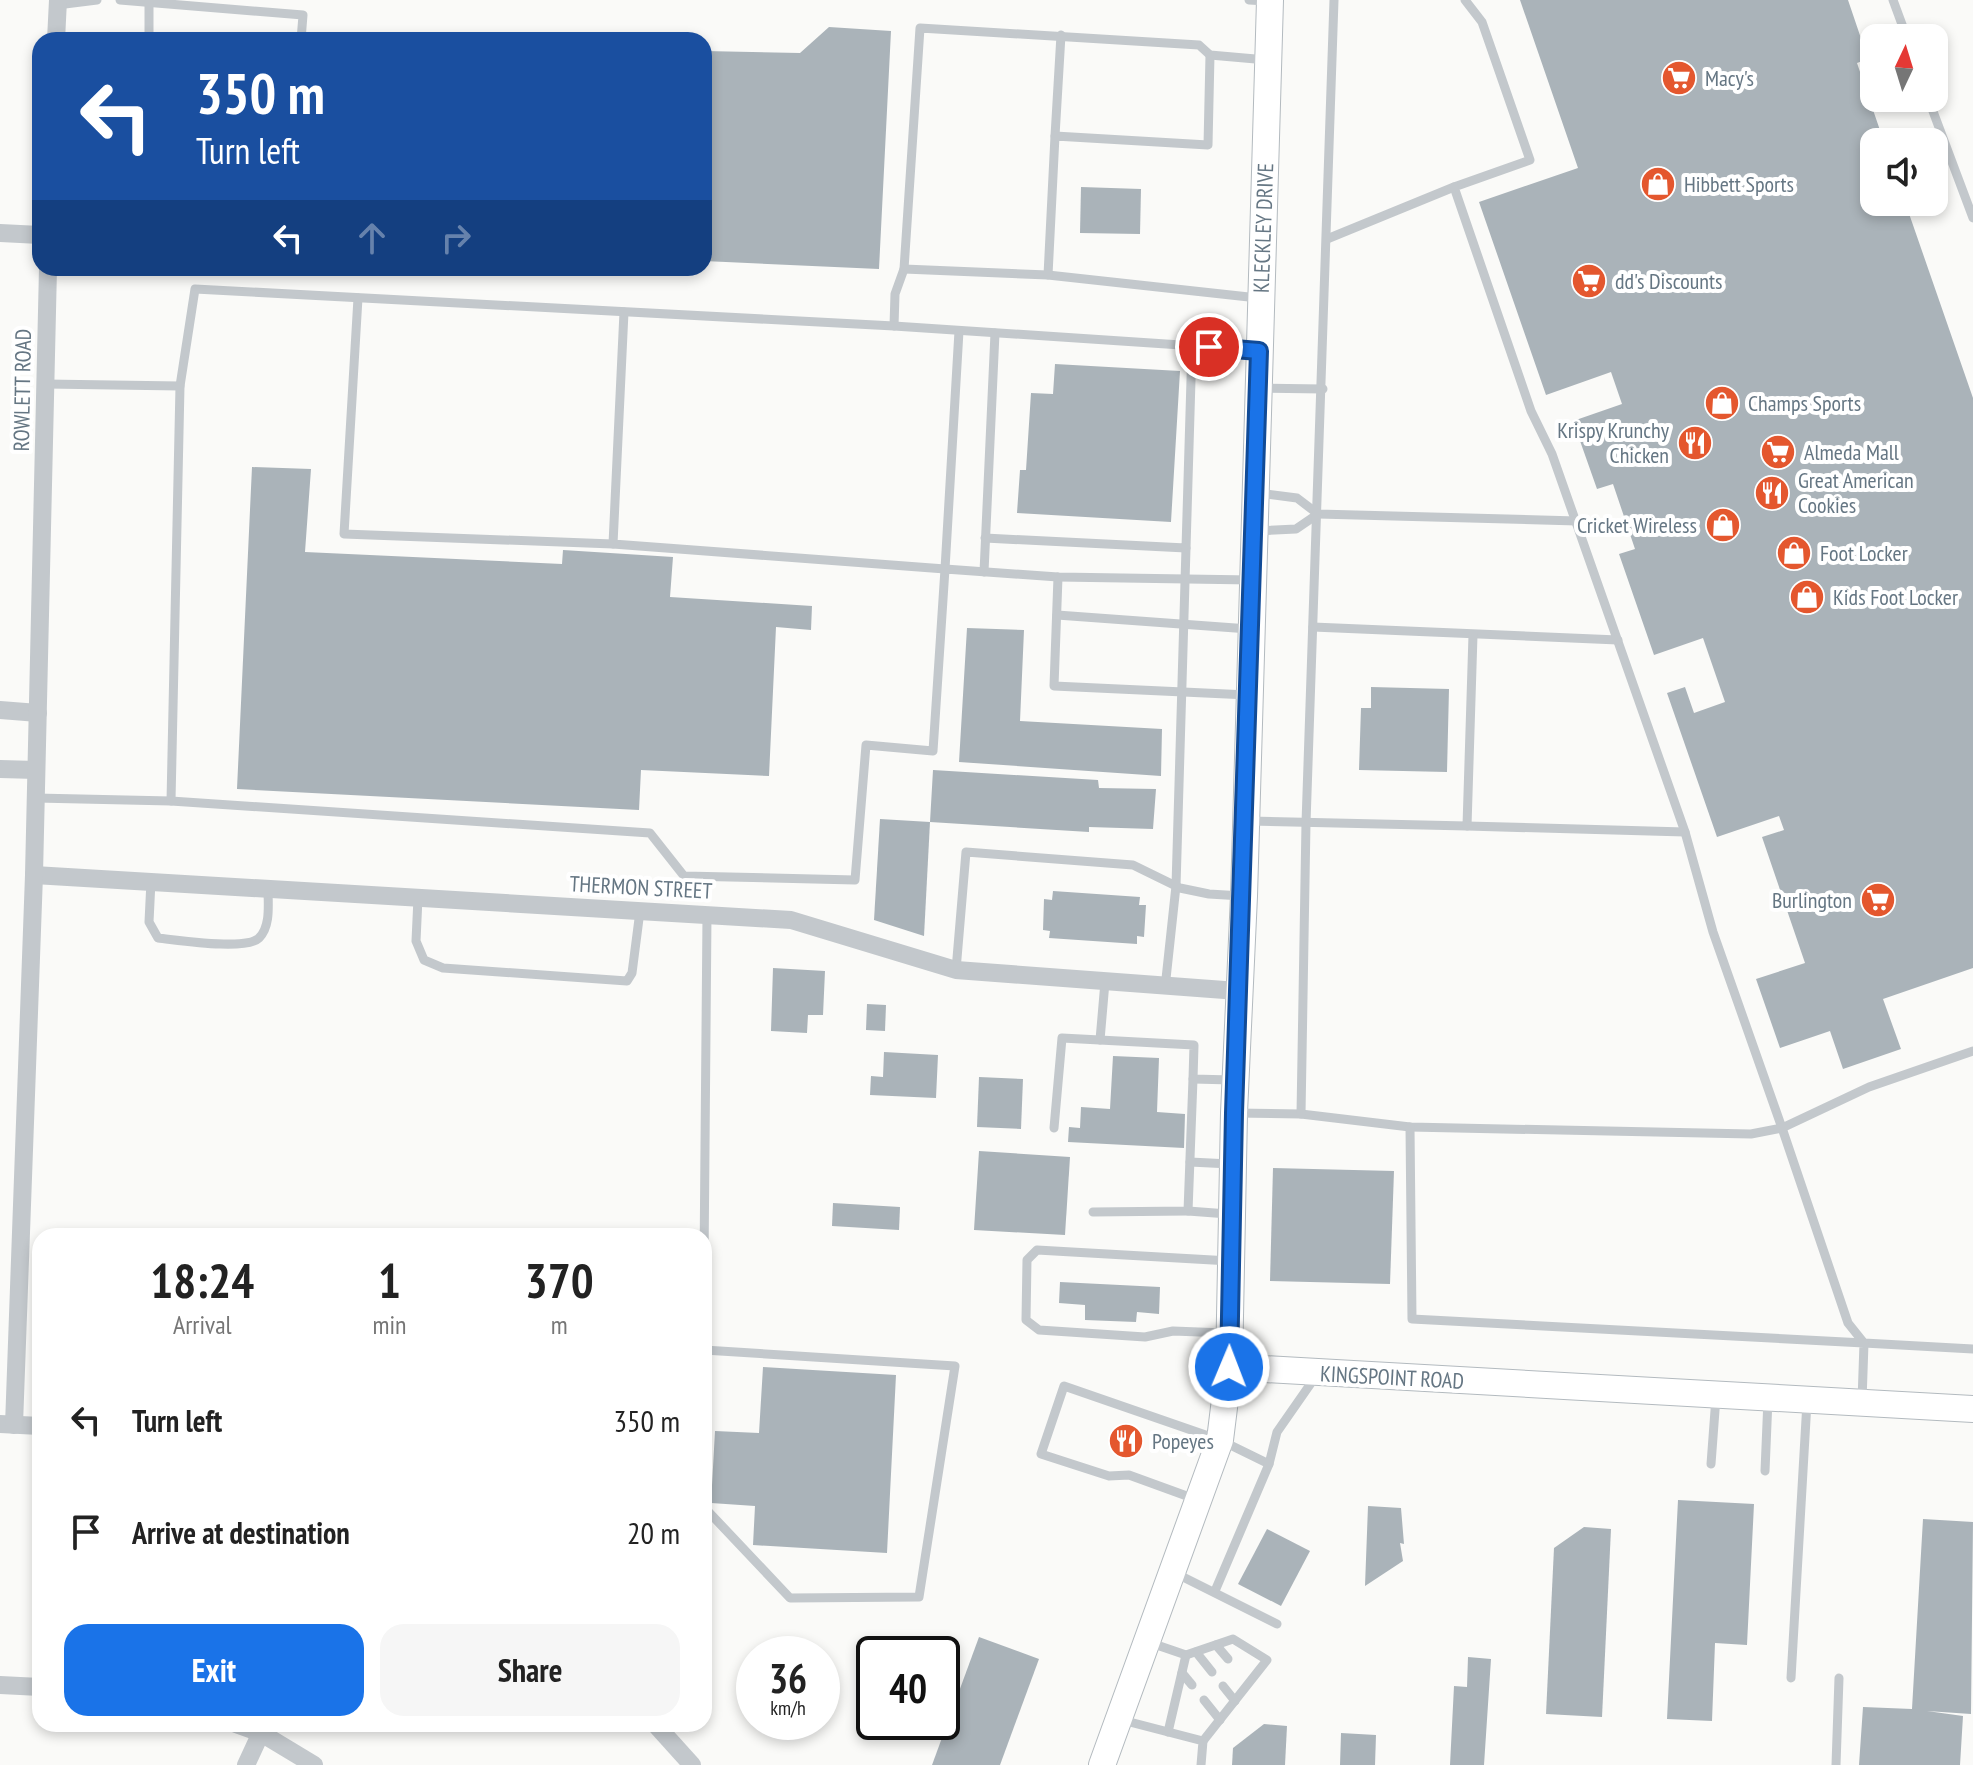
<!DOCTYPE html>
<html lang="en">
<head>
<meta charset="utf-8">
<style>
	:root { --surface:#fff; --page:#f6f6f6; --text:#222; --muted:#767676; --accent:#1a73e8 }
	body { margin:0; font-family:"PT Sans Narrow",sans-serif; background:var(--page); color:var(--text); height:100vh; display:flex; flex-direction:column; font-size:30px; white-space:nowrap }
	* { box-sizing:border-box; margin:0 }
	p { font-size:26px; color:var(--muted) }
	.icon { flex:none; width:44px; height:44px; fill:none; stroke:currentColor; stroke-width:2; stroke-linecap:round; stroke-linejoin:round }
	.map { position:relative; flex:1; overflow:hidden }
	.sheet { position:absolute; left:32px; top:1228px; width:680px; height:504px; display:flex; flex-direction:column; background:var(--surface); border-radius:24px; box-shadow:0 4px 12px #0003 }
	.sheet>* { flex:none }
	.hud { position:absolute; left:32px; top:32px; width:680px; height:244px; border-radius:24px; box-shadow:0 4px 12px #0003; background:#1a4fa0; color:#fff; overflow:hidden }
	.needle { width:52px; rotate:4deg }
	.buttons { position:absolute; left:1860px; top:24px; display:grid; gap:16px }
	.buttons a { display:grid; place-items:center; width:88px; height:88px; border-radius:16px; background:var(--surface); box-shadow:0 4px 12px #0003; font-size:40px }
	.speed { position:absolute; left:736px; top:1636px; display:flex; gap:16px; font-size:40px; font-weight:700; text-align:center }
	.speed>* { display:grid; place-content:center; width:104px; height:104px; border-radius:50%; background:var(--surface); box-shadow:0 4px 12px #0003; line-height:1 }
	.speed small { font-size:20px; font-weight:400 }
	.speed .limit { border:4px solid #111; border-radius:12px; background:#fff; color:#111 }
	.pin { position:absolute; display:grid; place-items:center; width:68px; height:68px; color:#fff; margin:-34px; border:4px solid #fff; border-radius:50%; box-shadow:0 2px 8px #0007 }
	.me { position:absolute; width:88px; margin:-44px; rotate:1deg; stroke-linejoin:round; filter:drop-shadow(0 0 6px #0008) }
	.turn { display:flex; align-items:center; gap:28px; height:168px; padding:0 32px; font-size:36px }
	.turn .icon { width:104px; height:104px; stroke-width:2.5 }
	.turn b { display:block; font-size:56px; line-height:68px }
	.lanes { display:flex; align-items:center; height:76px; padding:0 32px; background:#0003; justify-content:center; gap:40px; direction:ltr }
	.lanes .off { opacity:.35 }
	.eta { display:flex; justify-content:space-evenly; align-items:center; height:136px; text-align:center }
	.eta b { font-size:48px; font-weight:800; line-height:56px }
	.primary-button { display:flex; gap:16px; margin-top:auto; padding:16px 32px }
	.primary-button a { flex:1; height:92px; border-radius:24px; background:var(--accent); color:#fff; font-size:32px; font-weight:800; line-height:92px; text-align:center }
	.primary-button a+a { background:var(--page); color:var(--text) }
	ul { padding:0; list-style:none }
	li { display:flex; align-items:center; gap:24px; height:112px; padding:0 32px }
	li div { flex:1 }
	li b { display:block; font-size:30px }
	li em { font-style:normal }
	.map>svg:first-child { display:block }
</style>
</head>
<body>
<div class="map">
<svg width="1973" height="1765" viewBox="0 0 1973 1765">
	<rect width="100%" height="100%" fill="#fafaf8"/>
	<g fill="#aab3b9">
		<polygon points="1520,0 1848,0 1868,59 1857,63 1884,142 1874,142 1874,202 1905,202 1973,398 1973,968 1883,999 1901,1049 1843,1069 1830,1031 1780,1048 1756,979 1805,963 1762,837 1784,830 1779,816 1717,837 1667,693 1685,687 1694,713 1725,702 1703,638 1654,655 1619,554 1635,549 1613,484 1597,489 1573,421 1622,404 1611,372 1546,395 1479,202 1578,168"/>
		<polygon points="829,27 891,31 879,269 704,261 704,51 800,53"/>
		<polygon points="1081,187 1141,189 1140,234 1080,233"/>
		<polygon points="587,268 633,268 633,273"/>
		<polygon points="1055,364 1180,371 1171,522 1017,513 1020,470 1026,470 1031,393 1053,394"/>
		<polygon points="252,467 311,469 305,552 562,564 563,550 673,557 670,597 812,606 811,630 776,627 769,776 641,770 639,810 237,789"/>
		<polygon points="967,628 1024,630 1020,721 1162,729 1161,776 959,762"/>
		<polygon points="1371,687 1449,689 1447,772 1359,770 1361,708 1371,708"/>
		<polygon points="933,770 1098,780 1099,788 1156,789 1153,829 1089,827 1089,832 930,822"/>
		<polygon points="880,819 930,822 924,936 874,920"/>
		<polygon points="1053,891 1140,897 1139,905 1146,905 1144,937 1137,936 1137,944 1049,938 1050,931 1043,930 1044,899 1052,900"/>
		<polygon points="773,968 825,971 823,1015 808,1015 807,1033 771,1031"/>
		<polygon points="867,1004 886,1005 885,1031 866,1030"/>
		<polygon points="884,1052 938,1055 936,1098 870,1095 871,1076 883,1077"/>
		<polygon points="1113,1056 1159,1058 1157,1112 1185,1114 1184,1148 1068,1142 1069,1127 1080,1128 1081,1107 1110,1109"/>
		<polygon points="979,1077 1023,1079 1021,1129 977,1127"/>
		<polygon points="979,1151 1070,1157 1065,1235 974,1230"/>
		<polygon points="1273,1168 1394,1171 1390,1284 1270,1281"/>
		<polygon points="833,1203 900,1207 899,1230 832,1226"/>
		<polygon points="1060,1282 1160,1287 1159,1314 1137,1312 1136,1322 1085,1320 1085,1305 1059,1303"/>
		<polygon points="763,1367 896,1375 887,1553 753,1545 755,1506 711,1503 715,1431 759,1433"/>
		<polygon points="1678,1500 1754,1504 1747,1645 1715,1643 1712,1721 1667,1719"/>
		<polygon points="1368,1506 1401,1508 1404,1544 1400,1543 1403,1561 1365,1586"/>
		<polygon points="1923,1519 1973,1522 1971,1714 1927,1711 1963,1716 1960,1765 1859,1765 1863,1707 1912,1709"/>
		<polygon points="1584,1527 1611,1529 1602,1717 1546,1714 1554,1548"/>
		<polygon points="1267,1529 1310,1551 1281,1606 1238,1584"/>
		<polygon points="979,1637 1039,1659 1000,1765 932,1765"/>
		<polygon points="1468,1657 1491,1659 1484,1765 1450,1765 1454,1686 1467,1687"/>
		<polygon points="1264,1724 1287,1726 1285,1765 1232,1765 1233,1748"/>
		<polygon points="1341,1733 1376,1735 1375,1765 1340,1765"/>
	</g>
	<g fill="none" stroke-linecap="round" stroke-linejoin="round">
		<g stroke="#b3babf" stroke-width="28">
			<g id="secondary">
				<polyline points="1229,1367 1973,1409"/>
				<polyline points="1102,1765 1220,1440 1229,1367 1234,1113 1244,896 1270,0"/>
			</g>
		</g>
		<g stroke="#c3c8cc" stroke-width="9">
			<polyline points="120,0 303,15 301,40"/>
			<polyline points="1249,0 1267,1"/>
			<polyline points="1465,0 1482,22 1530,160 1454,187 1531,411 1552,454 1685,832 1713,932 1782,1128 1869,1087 1973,1051"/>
			<polyline points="1893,0 1907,38"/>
			<polyline points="57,5 97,0"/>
			<polyline points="149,40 149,3"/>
			<polyline points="1928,98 1973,218"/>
			<polyline points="1055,136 1061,35"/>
			<polyline points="1327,239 1454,187"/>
			<polyline points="904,269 1048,275 1258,298"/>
			<polyline points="1048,275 1055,136 1208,145 1210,55"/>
			<polyline points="358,298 344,534 613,544"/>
			<polyline points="624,312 613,544 945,569 959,331"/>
			<polyline points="894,326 895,294 904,269 920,28 1199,45 1210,55 1267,60"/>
			<polyline points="46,384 180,386"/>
			<polyline points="1262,388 1323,389"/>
			<polyline points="1258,493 1297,498 1318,514 1577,521"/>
			<polyline points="1258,531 1296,529 1318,514"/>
			<polyline points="985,538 1186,548 1192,346"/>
			<polyline points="984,572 995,333"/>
			<polyline points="1058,577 1054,686 1248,695"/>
			<polyline points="1057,615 1249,629"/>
			<polyline points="1313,627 1618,640"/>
			<polyline points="36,798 171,801 650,833 684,876 855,880 866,745 933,751 945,569 1058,577 1252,580"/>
			<polyline points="171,801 180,386 195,289 894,326 1256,350"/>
			<polyline points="1249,821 1467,826 1473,635"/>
			<polyline points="1467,826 1685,832"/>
			<path d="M151,881L149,922L158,938C178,940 246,951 259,938C271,926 268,904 268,889"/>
			<polyline points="418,898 416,941 424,960 443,968 627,981 632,973 640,911"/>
			<polyline points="956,970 966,852 1133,865 1180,888 1209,894 1242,896"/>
			<polyline points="1165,988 1176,886 1186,548"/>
			<polyline points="1100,1040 1105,982"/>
			<polyline points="1235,1113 1301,1114 1410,1127 1751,1134 1782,1128 1848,1323 1864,1343 1973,1349"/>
			<polyline points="1301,1114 1306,823 1334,0"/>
			<polyline points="1410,1127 1412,1319 1864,1343 1862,1401"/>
			<polyline points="1054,1128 1062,1038 1194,1045 1193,1079 1232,1080"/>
			<polyline points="1190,1162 1230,1164"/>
			<polyline points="1188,1211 1228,1214"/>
			<polyline points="1093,1212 1188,1211 1193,1079"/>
			<polyline points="704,1264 707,915"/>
			<polyline points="1225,1333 1173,1331 1145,1337 1039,1330 1026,1320 1027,1260 1037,1250 1230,1261"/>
			<polyline points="704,1350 955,1366 919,1597 790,1598 704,1507"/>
			<polyline points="1711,1464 1716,1397"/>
			<polyline points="1765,1471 1768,1399"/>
			<polyline points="1195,1499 1129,1475 1109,1476 1041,1454 1064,1386 1220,1440 1269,1464"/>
			<polyline points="1175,1573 1277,1624"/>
			<polyline points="1215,1591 1269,1464 1277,1432 1316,1376"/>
			<polyline points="1148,1642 1186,1655 1168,1732"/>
			<polyline points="1216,1645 1228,1659"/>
			<polyline points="1196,1652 1212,1672"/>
			<polyline points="1186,1655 1233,1639 1267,1660 1203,1741"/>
			<polyline points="1182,1673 1192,1685"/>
			<polyline points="1791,1678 1807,1402"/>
			<polyline points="1223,1686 1235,1701"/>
			<polyline points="1204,1700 1220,1720"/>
			<polyline points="1122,1720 1203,1741 1201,1765"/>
			<polyline points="1836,1765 1839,1678"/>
		</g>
		<g stroke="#c3c8cc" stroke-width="18">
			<polyline points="56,40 58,0"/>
			<polyline points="0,233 40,235"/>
			<polyline points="0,710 38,713"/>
			<polyline points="0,769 36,770"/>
			<polyline points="34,875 791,920 956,970 1238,991"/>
			<polyline points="0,1424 40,1426"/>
			<polyline points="14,1425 34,875 48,268"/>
			<polyline points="0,1685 40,1687"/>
			<polyline points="236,1724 261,1733 314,1765"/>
			<polyline points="655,1724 692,1765"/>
			<polyline points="246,1765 265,1724"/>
		</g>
		<use href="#secondary" stroke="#fff" stroke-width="26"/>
	</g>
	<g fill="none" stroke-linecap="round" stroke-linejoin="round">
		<g stroke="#114b97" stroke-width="20">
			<polyline id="route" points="1209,347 1259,351 1234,1113 1229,1367"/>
		</g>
		<use href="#route" stroke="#1a73e8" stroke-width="14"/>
	</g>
	<defs>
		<g id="supermarket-disc" transform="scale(1.8)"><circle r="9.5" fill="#e4572e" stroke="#fff"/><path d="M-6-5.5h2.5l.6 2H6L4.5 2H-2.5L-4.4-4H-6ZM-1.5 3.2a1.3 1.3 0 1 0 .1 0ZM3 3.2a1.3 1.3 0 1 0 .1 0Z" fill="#fff"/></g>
		<g id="shop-disc" transform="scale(1.8)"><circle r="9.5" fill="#e4572e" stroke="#fff"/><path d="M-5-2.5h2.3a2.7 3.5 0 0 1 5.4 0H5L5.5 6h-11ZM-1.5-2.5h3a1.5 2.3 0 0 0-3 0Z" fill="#fff"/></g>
		<g id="restaurant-disc" transform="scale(1.8)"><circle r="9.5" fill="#e4572e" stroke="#fff"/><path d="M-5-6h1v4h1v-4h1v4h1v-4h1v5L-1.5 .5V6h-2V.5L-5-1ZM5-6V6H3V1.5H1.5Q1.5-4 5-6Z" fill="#fff"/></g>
	</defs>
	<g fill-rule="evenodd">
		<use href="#supermarket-disc" x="1679" y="78"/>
		<use href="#shop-disc" x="1658" y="184"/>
		<use href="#supermarket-disc" x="1589" y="281"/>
		<use href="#shop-disc" x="1722" y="403"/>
		<use href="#restaurant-disc" x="1695" y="443"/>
		<use href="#supermarket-disc" x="1778" y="452"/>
		<use href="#restaurant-disc" x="1772" y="493"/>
		<use href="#shop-disc" x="1723" y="525"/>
		<use href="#shop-disc" x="1794" y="553"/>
		<use href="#shop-disc" x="1807" y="597"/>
		<use href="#supermarket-disc" x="1878" y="900"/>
		<use href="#restaurant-disc" x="1126" y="1441"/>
	</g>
	<g text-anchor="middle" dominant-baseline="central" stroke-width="8" stroke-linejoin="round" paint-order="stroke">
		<g font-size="22" fill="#657683" stroke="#fff" text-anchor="start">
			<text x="1705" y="78">Macy's</text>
			<text x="1684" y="184">Hibbett Sports</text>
			<text x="1615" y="281">dd's Discounts</text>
			<text x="1748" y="403">Champs Sports</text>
			<text x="1669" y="430" text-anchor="end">Krispy Krunchy<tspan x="1669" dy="25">Chicken</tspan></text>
			<text x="1804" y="452">Almeda Mall</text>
			<text x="1798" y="480">Great American<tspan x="1798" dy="25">Cookies</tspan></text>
			<text x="1697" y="525" text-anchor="end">Cricket Wireless</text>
			<text x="1820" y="553">Foot Locker</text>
			<text x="1833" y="597">Kids Foot Locker</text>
			<text x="1852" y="900" text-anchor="end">Burlington</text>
			<text x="1152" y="1441">Popeyes</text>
		</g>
		<g font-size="22" fill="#657683" stroke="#fff">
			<text transform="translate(1263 228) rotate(-88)">KLECKLEY DRIVE</text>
			<text transform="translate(22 390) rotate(-89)">ROWLETT ROAD</text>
			<text transform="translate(641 887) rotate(3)">THERMON STREET</text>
			<text transform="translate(1392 1377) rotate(3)">KINGSPOINT ROAD</text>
		</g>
	</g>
</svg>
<div class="buttons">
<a><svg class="needle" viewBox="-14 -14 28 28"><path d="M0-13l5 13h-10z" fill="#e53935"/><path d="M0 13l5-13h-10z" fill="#767676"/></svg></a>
<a><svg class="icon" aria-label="sound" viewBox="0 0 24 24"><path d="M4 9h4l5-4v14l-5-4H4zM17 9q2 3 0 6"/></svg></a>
</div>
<div class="speed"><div>36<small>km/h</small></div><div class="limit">40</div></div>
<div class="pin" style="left:1209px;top:347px;background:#d93025"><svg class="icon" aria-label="arrive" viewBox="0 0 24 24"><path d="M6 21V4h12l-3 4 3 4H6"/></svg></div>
<svg class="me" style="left:1229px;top:1367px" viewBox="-20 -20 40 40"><circle r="17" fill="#1a73e8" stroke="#fff" stroke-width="3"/><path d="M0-11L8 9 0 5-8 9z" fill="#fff"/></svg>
<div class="hud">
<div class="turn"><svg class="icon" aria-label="left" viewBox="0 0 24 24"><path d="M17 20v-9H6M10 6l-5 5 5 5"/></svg><div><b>350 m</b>Turn left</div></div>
<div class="lanes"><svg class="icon" aria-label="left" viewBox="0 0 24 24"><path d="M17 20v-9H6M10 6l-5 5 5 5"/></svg><svg class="icon off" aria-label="ahead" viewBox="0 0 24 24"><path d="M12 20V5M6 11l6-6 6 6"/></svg><svg class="icon off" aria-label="right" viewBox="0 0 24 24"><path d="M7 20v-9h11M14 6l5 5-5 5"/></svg></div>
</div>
<section class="sheet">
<div class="eta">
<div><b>18:24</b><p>Arrival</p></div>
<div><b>1</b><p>min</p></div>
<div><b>370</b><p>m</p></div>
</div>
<ul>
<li><svg class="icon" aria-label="left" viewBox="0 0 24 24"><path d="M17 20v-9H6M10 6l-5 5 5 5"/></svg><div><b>Turn left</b></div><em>350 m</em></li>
<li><svg class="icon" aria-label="arrive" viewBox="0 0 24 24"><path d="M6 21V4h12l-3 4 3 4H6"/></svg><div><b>Arrive at destination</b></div><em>20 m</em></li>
</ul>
<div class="primary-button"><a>Exit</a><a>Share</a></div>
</section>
</div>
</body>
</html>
